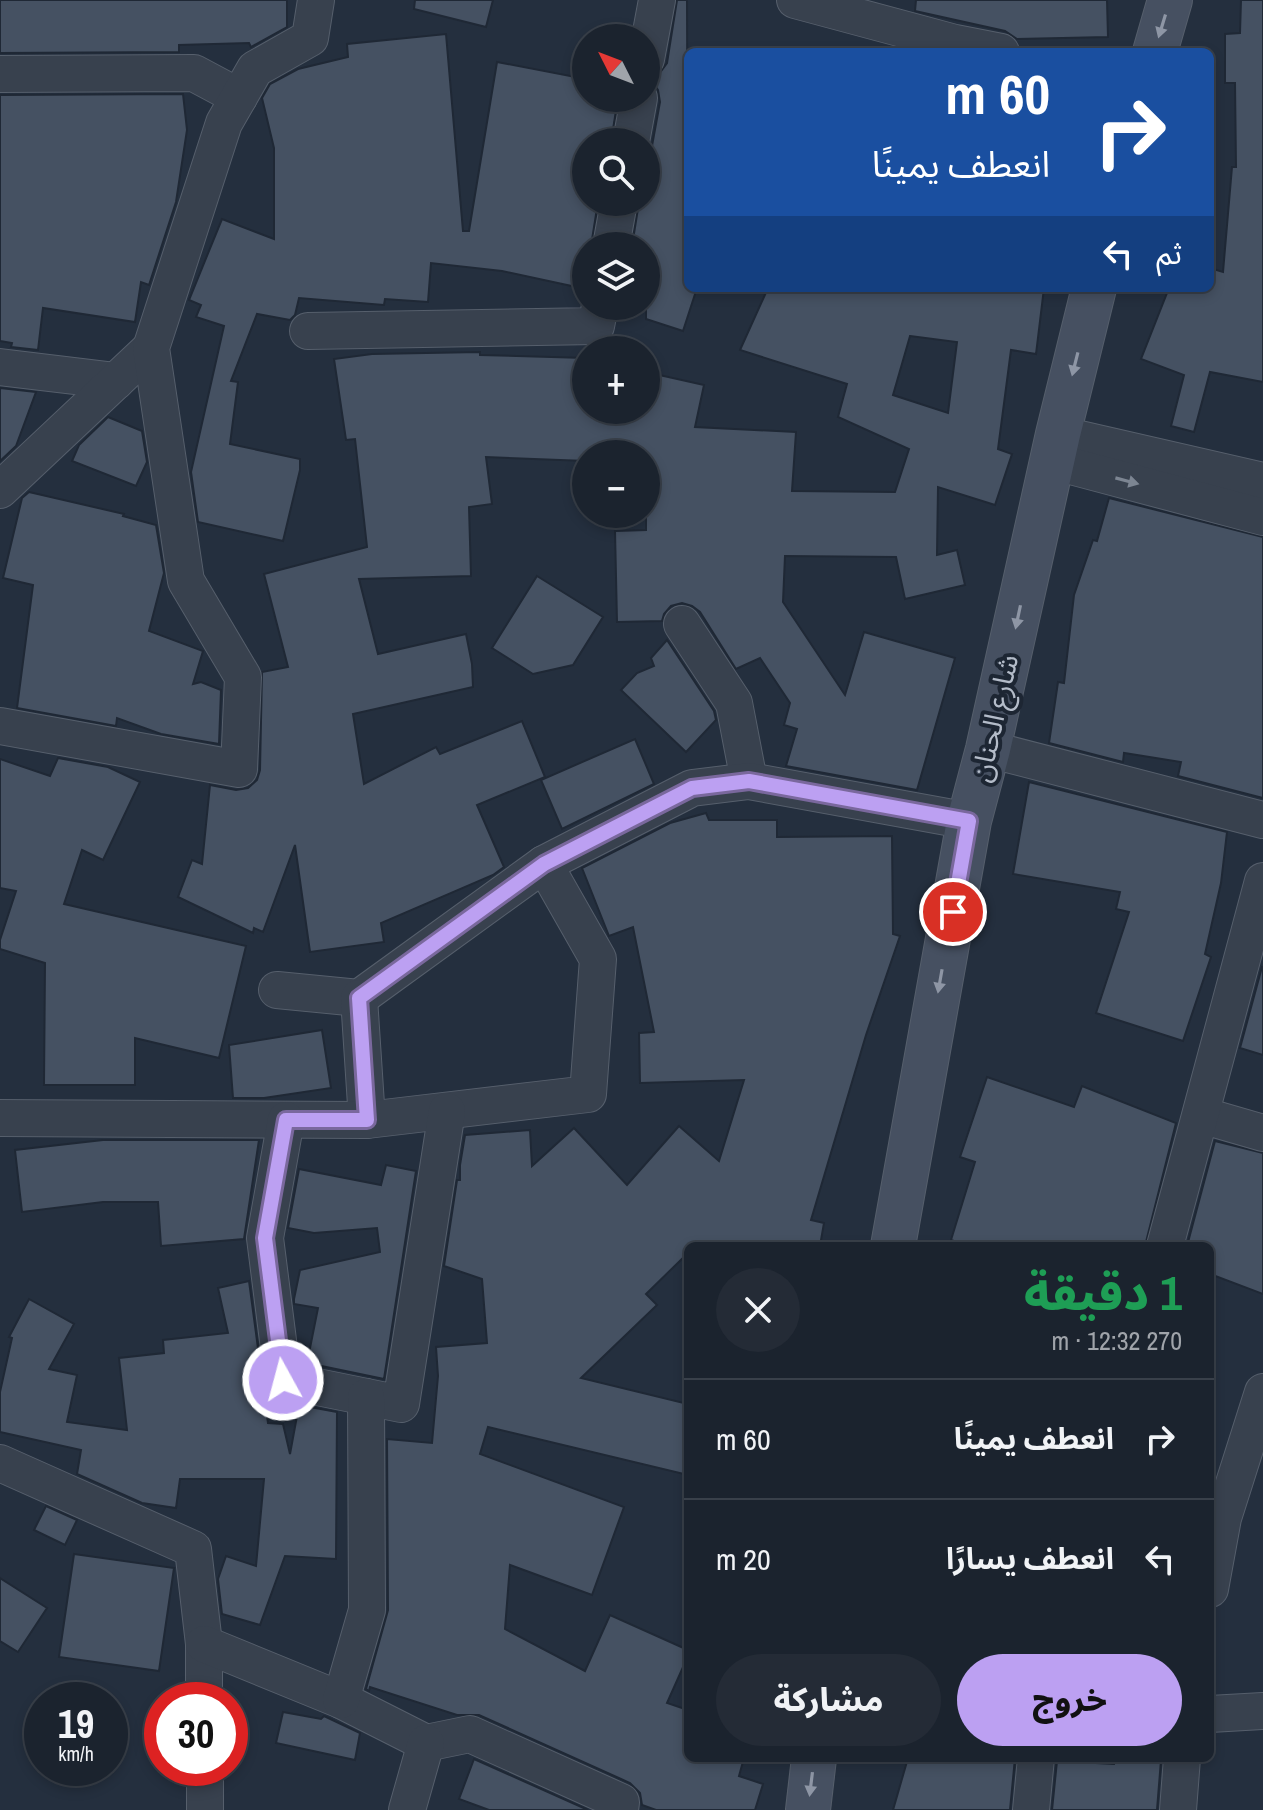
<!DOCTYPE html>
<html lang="ar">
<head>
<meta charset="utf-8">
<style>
	:root { --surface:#1b232e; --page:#242b36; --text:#f1f3f6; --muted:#a0a4aa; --line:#39404a; --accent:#bca0f2 }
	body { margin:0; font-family:"Archivo Narrow","Noto Sans Arabic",sans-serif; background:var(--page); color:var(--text); direction:rtl; height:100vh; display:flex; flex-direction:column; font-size:30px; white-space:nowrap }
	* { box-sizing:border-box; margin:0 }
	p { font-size:26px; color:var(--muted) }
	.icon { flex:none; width:44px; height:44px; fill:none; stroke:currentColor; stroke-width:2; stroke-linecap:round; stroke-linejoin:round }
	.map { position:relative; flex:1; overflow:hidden; direction:ltr }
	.drawer { position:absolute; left:684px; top:1242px; width:530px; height:520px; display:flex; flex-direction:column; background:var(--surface); border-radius:12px; box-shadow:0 4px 12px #0003,0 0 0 2px var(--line); direction:rtl }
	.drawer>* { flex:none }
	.banner { position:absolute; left:684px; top:48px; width:530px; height:244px; border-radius:12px; box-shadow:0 4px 12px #0003,0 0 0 2px var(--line); direction:rtl; background:#1a4fa0; color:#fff; overflow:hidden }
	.needle { width:52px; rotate:312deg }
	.tools { position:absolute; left:572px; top:24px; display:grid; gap:16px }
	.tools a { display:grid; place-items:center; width:88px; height:88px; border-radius:50%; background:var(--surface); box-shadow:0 4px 12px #0003,0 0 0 2px var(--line); font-size:40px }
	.speed { position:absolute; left:24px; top:1682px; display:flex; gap:16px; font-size:40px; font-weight:700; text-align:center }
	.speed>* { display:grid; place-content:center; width:104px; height:104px; border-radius:50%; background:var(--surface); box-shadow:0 4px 12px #0003,0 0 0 2px var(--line); line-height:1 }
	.speed small { font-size:20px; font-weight:400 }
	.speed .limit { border:12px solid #d22; background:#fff; color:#111 }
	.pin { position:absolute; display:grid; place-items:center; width:68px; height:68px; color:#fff; margin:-34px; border:4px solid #fff; border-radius:50%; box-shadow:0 2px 8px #0007 }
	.me { position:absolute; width:88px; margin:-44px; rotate:353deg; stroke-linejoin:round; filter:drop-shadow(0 0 6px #0008) }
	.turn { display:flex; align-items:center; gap:28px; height:168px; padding:0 32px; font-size:36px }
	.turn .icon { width:104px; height:104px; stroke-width:2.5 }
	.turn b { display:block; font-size:56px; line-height:68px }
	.then { display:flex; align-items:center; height:76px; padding:0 32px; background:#0003; gap:16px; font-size:30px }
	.round { display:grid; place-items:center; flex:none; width:84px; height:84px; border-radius:42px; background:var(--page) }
	.head { display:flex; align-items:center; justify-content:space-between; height:136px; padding:0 32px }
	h1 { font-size:48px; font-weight:800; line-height:60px; color:#1e9e55 }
	.cta { display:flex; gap:16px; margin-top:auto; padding:16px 32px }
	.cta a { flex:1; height:92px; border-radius:48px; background:var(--accent); color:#111; font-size:32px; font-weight:800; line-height:92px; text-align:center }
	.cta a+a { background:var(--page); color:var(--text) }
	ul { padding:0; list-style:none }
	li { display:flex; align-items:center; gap:24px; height:120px; padding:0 32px; border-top:2px solid var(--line) }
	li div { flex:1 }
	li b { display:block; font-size:30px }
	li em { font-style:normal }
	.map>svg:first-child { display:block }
</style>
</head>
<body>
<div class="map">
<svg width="1263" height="1810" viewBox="0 0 1263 1810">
	<rect width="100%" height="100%" fill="#242f3e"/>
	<g fill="#455162" stroke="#1f2835" stroke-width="2" fill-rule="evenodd">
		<polygon points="0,0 287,0 287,27 251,47 249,43 179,45 179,52 0,53"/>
		<polygon points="415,0 493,0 486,27 414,9"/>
		<polygon points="677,0 687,0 688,288 697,288 683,331 646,319 646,246 632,246 639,202 646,202 646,156 652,146 660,102 658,90 653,82 667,63"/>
		<polygon points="916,0 1107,0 1108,37 1017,39 1005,31 915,11"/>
		<polygon points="1241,0 1263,0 1263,382 1210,372 1194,432 1171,426 1184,375 1141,359 1169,288 1210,288 1210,268 1223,272 1232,167 1236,167 1235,83 1225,83 1225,34 1240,33"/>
		<polygon points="446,34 463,231 469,231 497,62 586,79 586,98 618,98 611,142 586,142 586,202 598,202 591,246 586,246 586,263 581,288 502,271 431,263 428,302 385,299 384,305 299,298 295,315 290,320 257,314 231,381 238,382 230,444 300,459 300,470 283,541 198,522 191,472 224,326 196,317 201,305 189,300 222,219 274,239 274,148 262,98 270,84 298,69 348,57 347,44"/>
		<polygon points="183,94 187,130 176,202 149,285 141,282 135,322 43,308 38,350 11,347 12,343 0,341 0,95"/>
		<path d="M768,288H1044L1036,354L1011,350L998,449L1012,454L995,505L938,487L937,555L957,550L965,585L905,599L896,557L785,556L783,602L845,695L864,632L955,658L917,790L786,766L797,729L784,725L790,703L760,658L736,669L700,612L692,606L682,603L671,606L664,614L662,621L617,622L615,531L646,530V454H586V461L486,457L492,504L469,507L471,576L359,579L378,654L466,634L472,664L473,687L353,714L364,784L436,747L440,754L522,721L545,777L477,805L504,867L493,875L381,923L384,942L310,952L295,845L263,932L254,928L253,933L178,897L192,860L202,864L210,785L236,790L248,788L257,780L260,770L262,672L288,667L264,574L367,547L355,439L346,440L334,359L372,354L480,352V355L586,358V410H646V372L704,385L695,427L796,432L792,491L895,492L909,449L838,417L847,384L740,350ZM910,336L957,342L948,413L893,395Z"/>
		<polygon points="0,388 36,392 16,446 0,461"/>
		<polygon points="108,417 142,431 147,462 136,486 72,461 79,445"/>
		<polygon points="29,492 124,514 123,516 156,525 164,573 149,631 203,651 193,684 201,682 221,690 219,744 161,734 117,718 116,726 17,708 33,585 3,578 22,498"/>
		<polygon points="1109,498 1263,537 1263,798 1178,776 1181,762 1124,753 1123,762 1049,743 1058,682 1064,683 1074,595 1093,540 1097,541"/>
		<polygon points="537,576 603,617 573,665 533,674 492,648"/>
		<polygon points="667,640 714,711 716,720 686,752 621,690 637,673 654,666 651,658"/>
		<polygon points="635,739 654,784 562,829 541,780"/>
		<polygon points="58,758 108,767 140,782 103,860 82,850 64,904 246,946 219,1058 135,1038 135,1085 44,1085 45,963 0,949 0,940 16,891 0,888 0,759 50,776"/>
		<polygon points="1029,782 1227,832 1221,883 1205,954 1211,957 1183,1041 1096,1013 1129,912 1116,909 1120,892 1013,874"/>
		<polygon points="706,813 709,820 777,820 777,837 892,836 893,934 900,936 866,1035 811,1220 824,1223 820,1246 688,1246 688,1253 646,1294 657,1305 581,1378 688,1404 688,1475 488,1427 480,1454 624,1507 592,1595 510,1565 505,1629 585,1671 610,1615 688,1650 688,1656 667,1703 688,1710 688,1758 744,1758 739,1776 763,1784 755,1810 656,1810 642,1805 640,1793 630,1783 479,1715 457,1715 370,1687 369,1691 366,1689 388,1610 387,1439 432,1443 438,1376 436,1347 487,1343 482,1279 444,1266 457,1180 460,1180 460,1165 465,1135 530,1130 532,1166 574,1128 627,1185 679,1126 719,1161 744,1080 640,1083 639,1033 654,1032 633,927 609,936 582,868 670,823"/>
		<polygon points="1262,967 1263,967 1263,1055 1240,1048"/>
		<polygon points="322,1030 331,1088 264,1098 233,1098 229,1045"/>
		<polygon points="987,1077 1074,1107 1082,1086 1176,1123 1145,1246 969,1246 951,1240 975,1162 960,1157"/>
		<polygon points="103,1140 259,1140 244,1239 161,1246 158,1202 103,1202 22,1212 15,1150"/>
		<polygon points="1215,1141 1263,1153 1263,1294 1210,1274 1210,1246 1187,1246"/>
		<polygon points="386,1165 416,1171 384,1379 307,1363 318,1308 294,1304 294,1299 300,1270 380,1252 377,1228 314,1233 288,1228 299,1169 381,1185"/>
		<polygon points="249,1281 268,1423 283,1424 290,1454 299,1405 337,1412 336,1559 285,1556 260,1625 222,1614 218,1579 226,1556 256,1566 264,1479 180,1479 176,1508 142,1503 77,1474 81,1450 0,1432 0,1392 12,1338 9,1337 29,1299 74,1324 49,1369 77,1375 67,1422 127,1430 119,1358 164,1353 163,1340 228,1333 218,1288"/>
		<polygon points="46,1506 77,1520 65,1545 34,1530"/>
		<polygon points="74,1554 174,1568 159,1671 59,1657"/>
		<polygon points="0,1578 47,1608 18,1652 0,1641"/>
		<polygon points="283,1712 321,1719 324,1716 360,1733 355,1760 276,1743"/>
		<polygon points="908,1758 1015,1758 1010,1810 893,1810"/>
		<polygon points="1115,1758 1161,1760 1157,1810 1052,1810 1057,1761 1114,1764"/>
		<polygon points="474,1759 588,1810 489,1810 459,1799"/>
	</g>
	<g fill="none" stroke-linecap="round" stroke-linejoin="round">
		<g stroke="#565f6c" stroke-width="38">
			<g id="minor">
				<polyline points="795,0 955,43 1001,52"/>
				<polyline points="646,59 657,0"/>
				<polyline points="0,74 194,73 239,97"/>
				<polyline points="631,142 639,98"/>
				<polyline points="611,246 619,202"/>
				<polyline points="308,331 596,326 600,306"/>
				<polyline points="0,367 116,381"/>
				<polyline points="1058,434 1263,481"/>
				<polyline points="1052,461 1263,517"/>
				<polyline points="0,490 151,348"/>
				<polyline points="682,624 734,703 749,781"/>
				<polyline points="0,726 239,769 243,677 186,581 151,348 224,123 255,69 310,38 316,0"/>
				<polyline points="988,749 1263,820"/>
				<polyline points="277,990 359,998 544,864 692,788 749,781 969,821"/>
				<polyline points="359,998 367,1120"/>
				<polyline points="1201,1115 1263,1133"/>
				<polyline points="0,1118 367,1120 588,1094 598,959 544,864"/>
				<polyline points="286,1120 265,1238 283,1380 401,1404 447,1111"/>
				<polyline points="1165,1246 1263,881"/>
				<polyline points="0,1463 193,1549 204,1644 204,1700"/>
				<polyline points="1210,1589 1223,1518 1263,1392"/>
				<polyline points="204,1644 341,1700 426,1743 470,1734 621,1802 620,1810"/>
				<polyline points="341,1700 367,1610 366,1397"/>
				<polyline points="1210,1714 1263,1711"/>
				<polyline points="205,1768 205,1810"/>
				<polyline points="407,1810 426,1743"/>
				<polyline points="1031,1810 1036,1758"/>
				<polyline points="1178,1810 1182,1758"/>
			</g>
		</g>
		<g stroke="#565f6c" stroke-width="46">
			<g id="secondary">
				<polyline points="1155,52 1170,0"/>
				<polyline points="893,1246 969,821 988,749 1058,434 1094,288"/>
				<polyline points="808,1810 814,1758"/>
			</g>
		</g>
		<use href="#minor" stroke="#38414e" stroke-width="36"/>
		<use href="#secondary" stroke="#465061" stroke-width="44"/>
	</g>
	<defs><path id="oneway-solid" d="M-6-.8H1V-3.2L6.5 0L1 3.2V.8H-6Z" transform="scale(2)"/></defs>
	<g fill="#8e96a5">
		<use href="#oneway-solid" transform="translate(1162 26) rotate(107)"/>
		<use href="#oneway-solid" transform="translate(1075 364) rotate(104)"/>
		<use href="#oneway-solid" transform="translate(1018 617) rotate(102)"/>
		<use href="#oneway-solid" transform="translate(940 981) rotate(100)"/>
		<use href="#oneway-solid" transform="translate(811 1784) rotate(97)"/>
	</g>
	<use fill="#7c8592" href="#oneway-solid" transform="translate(1127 481) rotate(15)"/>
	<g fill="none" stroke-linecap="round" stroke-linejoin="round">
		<g stroke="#7a689d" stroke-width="20">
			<polyline id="route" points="283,1380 265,1238 286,1120 367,1120 359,998 544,864 692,788 749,781 969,821 953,912"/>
		</g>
		<use href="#route" stroke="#bca0f2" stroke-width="14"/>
	</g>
	<g text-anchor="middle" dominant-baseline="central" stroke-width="8" stroke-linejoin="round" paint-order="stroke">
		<g font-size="28" fill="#b4bcc9" stroke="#1d2633">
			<text transform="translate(994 718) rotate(-77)">شارع الحنان</text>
		</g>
	</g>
</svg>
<div class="tools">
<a><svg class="needle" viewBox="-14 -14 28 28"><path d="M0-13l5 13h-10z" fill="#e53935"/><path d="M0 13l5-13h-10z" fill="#a0a4aa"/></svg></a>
<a><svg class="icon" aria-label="search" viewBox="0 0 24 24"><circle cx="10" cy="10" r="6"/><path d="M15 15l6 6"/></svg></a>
<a><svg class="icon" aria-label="layers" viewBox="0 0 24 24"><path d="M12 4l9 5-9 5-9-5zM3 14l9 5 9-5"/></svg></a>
<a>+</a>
<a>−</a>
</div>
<div class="speed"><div>19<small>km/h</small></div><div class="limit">30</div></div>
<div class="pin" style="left:953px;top:912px;background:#d93025"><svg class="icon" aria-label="arrive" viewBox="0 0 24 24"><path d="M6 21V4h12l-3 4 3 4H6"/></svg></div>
<svg class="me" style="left:283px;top:1380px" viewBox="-20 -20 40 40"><circle r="17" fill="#bca0f2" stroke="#fff" stroke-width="3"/><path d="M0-11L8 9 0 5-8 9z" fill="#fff"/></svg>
<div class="banner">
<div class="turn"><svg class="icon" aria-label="right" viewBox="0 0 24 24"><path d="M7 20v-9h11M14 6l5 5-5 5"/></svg><div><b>60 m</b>انعطف يمينًا</div></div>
<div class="then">ثم<svg class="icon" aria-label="left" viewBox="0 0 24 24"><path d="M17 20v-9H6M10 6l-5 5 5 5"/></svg></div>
</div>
<section class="drawer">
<div class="head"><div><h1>1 دقيقة</h1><p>270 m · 12:32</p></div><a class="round"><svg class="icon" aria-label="close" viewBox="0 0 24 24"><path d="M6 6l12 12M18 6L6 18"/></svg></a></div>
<ul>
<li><svg class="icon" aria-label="right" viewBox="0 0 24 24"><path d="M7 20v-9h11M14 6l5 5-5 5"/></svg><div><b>انعطف يمينًا</b></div><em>60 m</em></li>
<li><svg class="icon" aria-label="left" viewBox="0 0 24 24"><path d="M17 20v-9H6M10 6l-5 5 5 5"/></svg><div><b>انعطف يسارًا</b></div><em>20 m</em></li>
</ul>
<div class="cta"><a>خروج</a><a>مشاركة</a></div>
</section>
</div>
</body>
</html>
